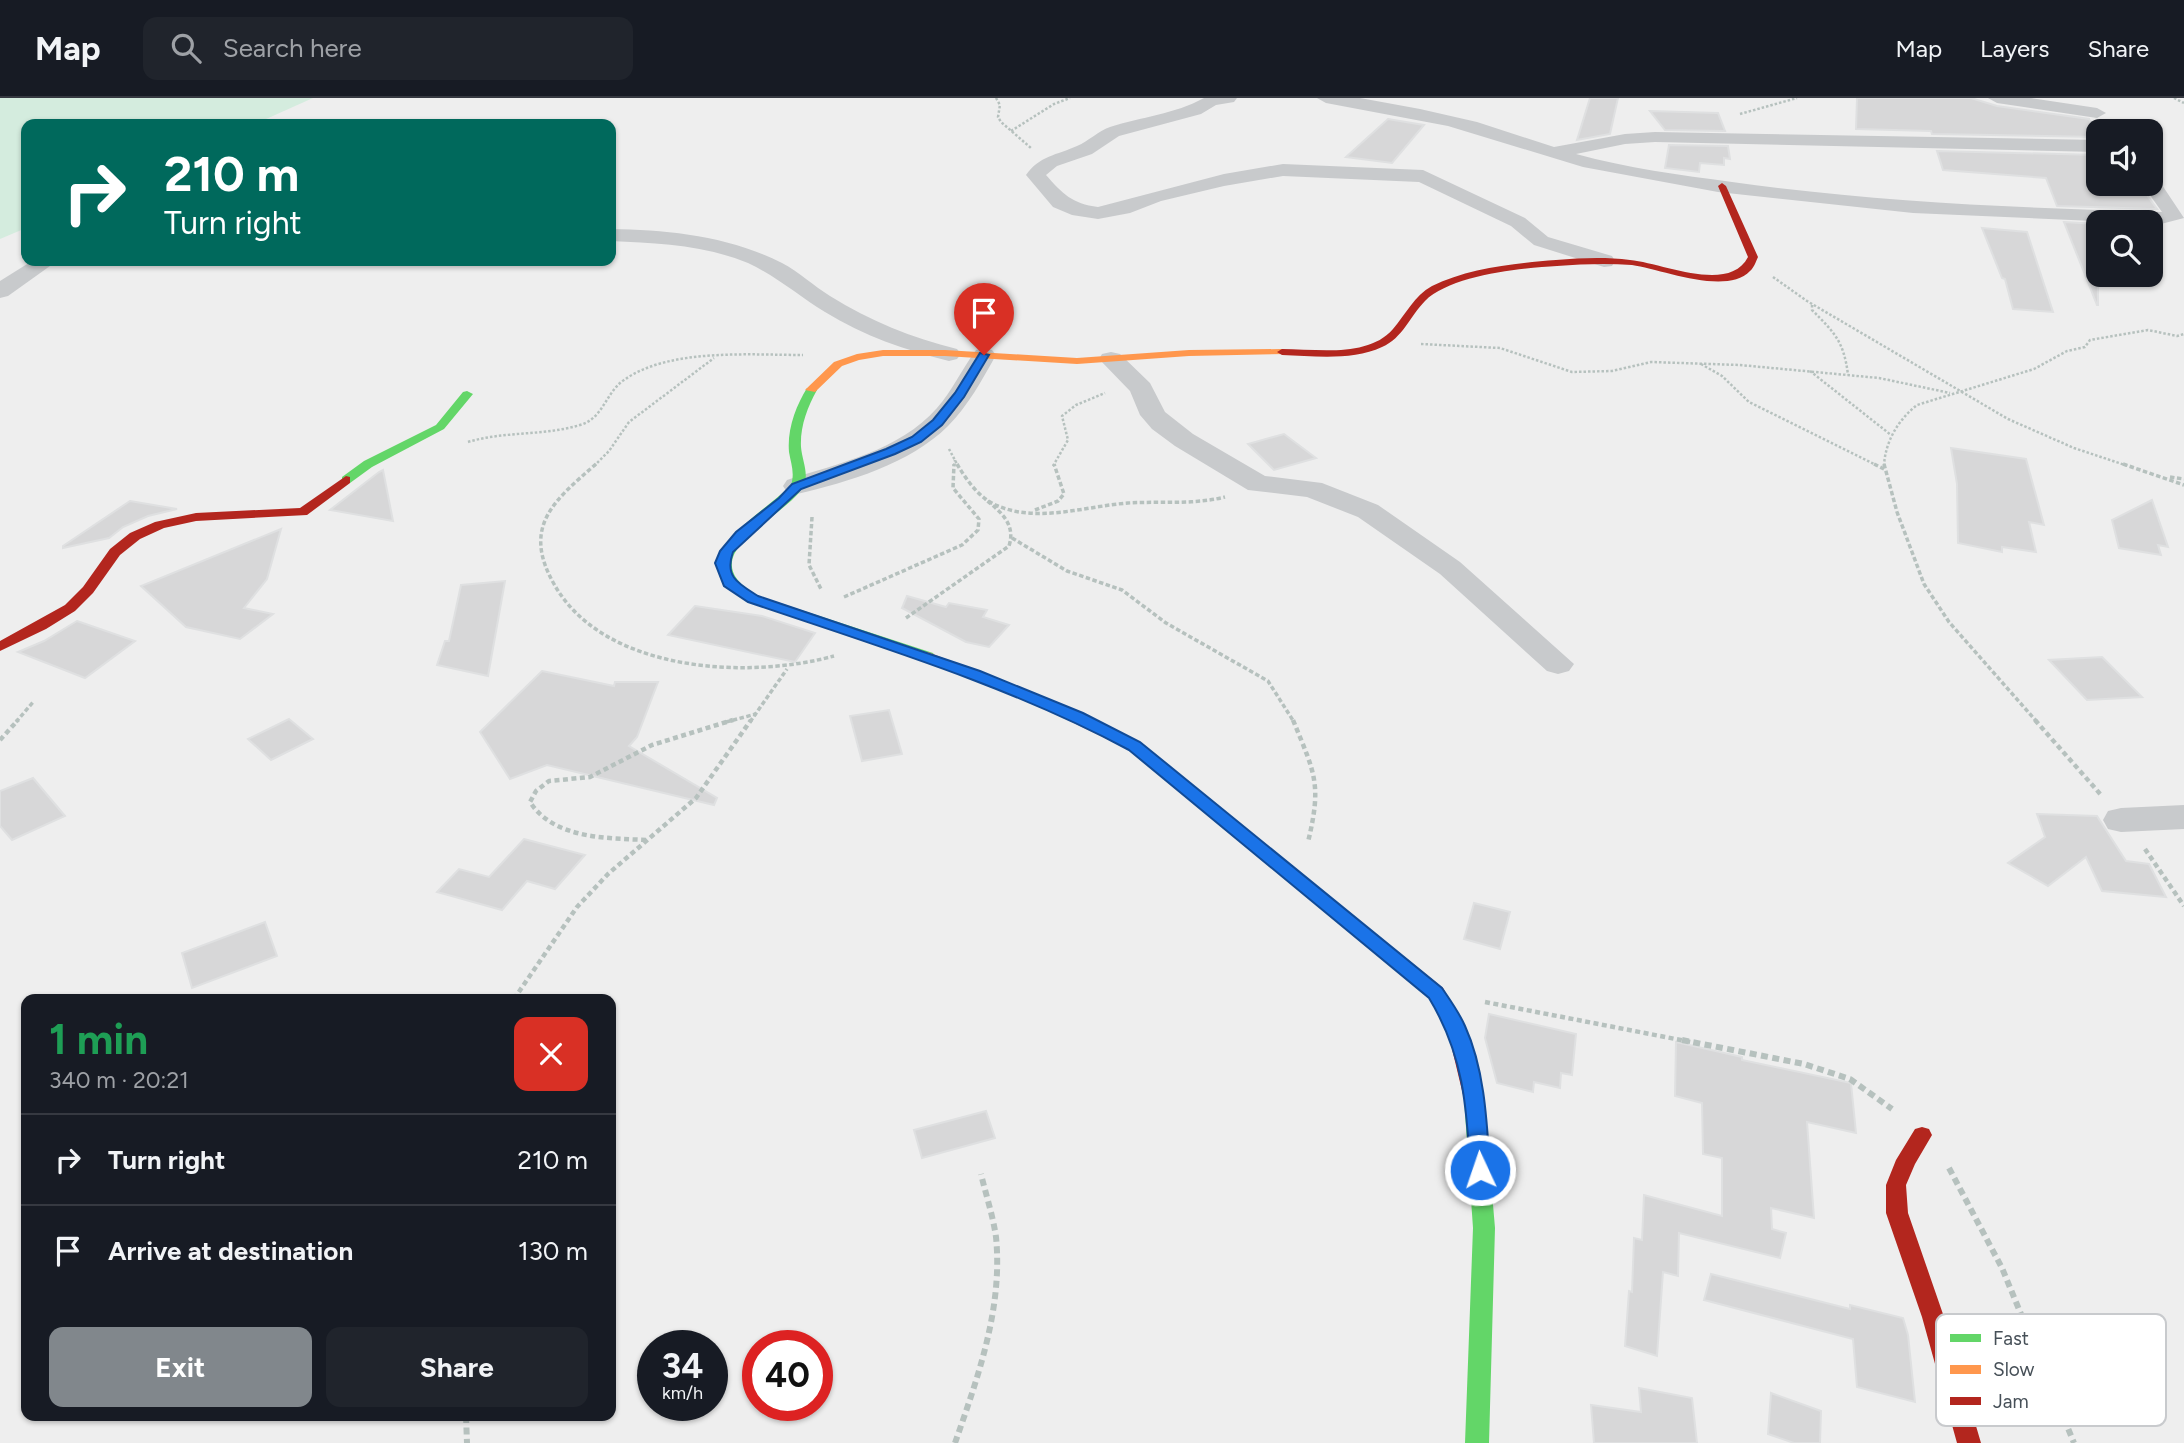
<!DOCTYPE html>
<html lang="en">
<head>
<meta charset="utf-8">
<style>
	:root { --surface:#171b24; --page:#20242c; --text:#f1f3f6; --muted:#9ea1a6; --line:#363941; --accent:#81878c }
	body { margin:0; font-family:Figtree,sans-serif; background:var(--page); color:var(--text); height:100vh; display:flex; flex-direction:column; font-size:26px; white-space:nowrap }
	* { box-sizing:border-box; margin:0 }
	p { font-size:23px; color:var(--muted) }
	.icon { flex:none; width:38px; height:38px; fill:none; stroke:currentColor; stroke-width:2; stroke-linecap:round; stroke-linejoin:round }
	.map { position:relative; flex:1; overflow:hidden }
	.sheet { position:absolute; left:21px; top:896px; width:595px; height:427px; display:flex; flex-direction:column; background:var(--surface); border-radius:14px; box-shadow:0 2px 5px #0004 }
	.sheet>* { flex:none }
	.top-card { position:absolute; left:21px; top:21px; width:595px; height:147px; border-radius:14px; box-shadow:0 2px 5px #0004; background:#00695c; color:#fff; overflow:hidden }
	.buttons { position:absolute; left:2086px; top:21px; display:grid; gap:14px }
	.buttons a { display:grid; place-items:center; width:77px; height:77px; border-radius:14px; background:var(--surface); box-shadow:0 2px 5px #0004; font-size:35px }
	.speed { position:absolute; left:637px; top:1232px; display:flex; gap:14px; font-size:35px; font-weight:700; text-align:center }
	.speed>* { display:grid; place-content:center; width:91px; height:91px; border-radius:50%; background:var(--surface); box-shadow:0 2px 5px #0004; line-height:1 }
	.speed small { font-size:18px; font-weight:400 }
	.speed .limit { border:10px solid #d22; background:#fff; color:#111 }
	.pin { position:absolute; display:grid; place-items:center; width:60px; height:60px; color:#fff; margin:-72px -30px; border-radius:50% 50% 50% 0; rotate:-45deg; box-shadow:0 0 7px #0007 }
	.pin .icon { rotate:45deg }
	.me { position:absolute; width:77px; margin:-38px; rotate:357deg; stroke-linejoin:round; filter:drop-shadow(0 0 5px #0008) }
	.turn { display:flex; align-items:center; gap:24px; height:147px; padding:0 28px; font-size:32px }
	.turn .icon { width:91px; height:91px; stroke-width:2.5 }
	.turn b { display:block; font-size:49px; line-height:60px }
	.round { display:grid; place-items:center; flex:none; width:74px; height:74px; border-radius:14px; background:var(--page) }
	.head { display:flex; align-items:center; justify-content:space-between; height:119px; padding:0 28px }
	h1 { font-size:42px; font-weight:700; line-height:52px; color:#1e9e55 }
	.action { display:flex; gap:14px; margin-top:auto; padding:14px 28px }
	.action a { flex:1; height:80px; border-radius:14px; background:var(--accent); color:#fff; font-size:28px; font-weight:700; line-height:80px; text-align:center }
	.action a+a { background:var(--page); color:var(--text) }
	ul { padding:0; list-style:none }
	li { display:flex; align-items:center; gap:21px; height:91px; padding:0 28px; border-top:2px solid var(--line) }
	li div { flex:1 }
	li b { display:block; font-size:26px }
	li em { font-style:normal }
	header { display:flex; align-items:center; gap:42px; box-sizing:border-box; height:98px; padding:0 35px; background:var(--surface); border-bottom:2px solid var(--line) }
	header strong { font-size:33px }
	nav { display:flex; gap:38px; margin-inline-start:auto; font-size:24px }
	.search { width:490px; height:63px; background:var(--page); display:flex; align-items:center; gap:18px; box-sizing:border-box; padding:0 24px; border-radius:14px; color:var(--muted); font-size:26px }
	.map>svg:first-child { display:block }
</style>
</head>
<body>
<header>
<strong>Map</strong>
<div class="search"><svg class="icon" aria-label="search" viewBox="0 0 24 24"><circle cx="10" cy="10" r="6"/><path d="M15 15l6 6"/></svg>Search here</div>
<nav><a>Map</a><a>Layers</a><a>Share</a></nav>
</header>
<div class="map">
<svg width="2184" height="1345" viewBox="0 0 2184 1345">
	<rect width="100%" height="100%" fill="#eee"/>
	<polygon fill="#d4ecde" points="0,0 313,0 255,26 26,26 26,130 0,141"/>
	<g fill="#d7d7d8" stroke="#dfe0e1" stroke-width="2">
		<polygon points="1590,0 1618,0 1610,36 1577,42"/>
		<polygon points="1857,0 1971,0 1997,8 2089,21 2098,39 1932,36 1931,33 1856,31"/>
		<polygon points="1650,13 1718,15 1725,33 1665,32"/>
		<polygon points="1388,21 1424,27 1392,65 1346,59"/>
		<polygon points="1669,47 1728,48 1730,61 1724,60 1724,67 1700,65 1699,74 1665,70"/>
		<polygon points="1937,53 2098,57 2098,86 2139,86 2157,111 2057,108 2046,80 1943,72"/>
		<polygon points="2064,124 2098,126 2098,207 2097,207"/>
		<polygon points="1982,130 2027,134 2053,214 2013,211 2005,181 2002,180"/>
		<polygon points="1284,336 1316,360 1274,372 1248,346"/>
		<polygon points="1951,350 2026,361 2044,427 2029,424 2036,454 2002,449 2002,454 1958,445 1957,386"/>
		<polygon points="383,372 393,423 330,412 379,374"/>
		<polygon points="2152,402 2168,449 2158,447 2161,457 2119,450 2112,422"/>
		<polygon points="130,403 177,411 148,418 123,429 109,440 63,450 63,448"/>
		<polygon points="281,431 267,481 244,510 273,516 240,541 186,529 141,488"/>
		<polygon points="505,483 488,578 437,567 445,543 449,543 461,487"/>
		<polygon points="907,498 946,509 949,505 987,512 983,519 1009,527 989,549 966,544 902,510"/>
		<polygon points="695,508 762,518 815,535 795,564 668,537"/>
		<polygon points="77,523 135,543 85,580 18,554 44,543"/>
		<polygon points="2102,559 2142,599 2087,602 2049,562"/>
		<polygon points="542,573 614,588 615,584 658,584 637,639 629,648 717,700 714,707 547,667 510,681 480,634"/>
		<polygon points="889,612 902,656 862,663 850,618"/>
		<polygon points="289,621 313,641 271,662 248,641"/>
		<polygon points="33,680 65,718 12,742 0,728 0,693"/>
		<polygon points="2037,716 2097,718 2126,763 2149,766 2166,799 2102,793 2086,759 2048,788 2008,765 2045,739"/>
		<polygon points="524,741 585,757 555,791 527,783 502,812 437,794 459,771 489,779"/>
		<polygon points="1474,805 1510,814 1500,851 1464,841"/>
		<polygon points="265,824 277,858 192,890 182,855"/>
		<polygon points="1489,916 1576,936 1572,977 1561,975 1560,990 1534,984 1533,994 1497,985 1485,940"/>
		<polygon points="1676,944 1742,959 1742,962 1851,985 1856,1035 1807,1024 1814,1120 1771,1110 1772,1131 1786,1135 1780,1160 1679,1135 1678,1178 1663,1174 1657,1258 1625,1248 1629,1193 1632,1194 1634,1140 1642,1142 1644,1097 1722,1118 1722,1060 1703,1056 1702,1005 1675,998"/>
		<polygon points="986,1013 995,1040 922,1060 914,1032"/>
		<polygon points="1711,1176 1850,1211 1850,1207 1903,1220 1908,1237 1915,1304 1857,1289 1853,1241 1704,1202"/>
		<polygon points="1639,1290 1692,1300 1697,1345 1594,1345 1591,1307 1641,1314"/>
		<polygon points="1771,1295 1821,1313 1820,1345 1794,1345 1768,1336"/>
	</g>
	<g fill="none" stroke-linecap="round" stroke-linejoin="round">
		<g stroke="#b6c1be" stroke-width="2.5" stroke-dasharray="2.5 2" stroke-linecap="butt">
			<polyline points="996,0 1000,7 998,19 1001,24 1031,50"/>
			<polyline points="2174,0 2184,5"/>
			<polyline points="1740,16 1797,0"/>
			<polyline points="1011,33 1054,6 1070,0"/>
			<polyline points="1773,179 1807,203 2008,321 2074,350 2128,368"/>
			<path d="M1812,207V212C1835,235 1844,244 1848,277"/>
			<polyline points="1421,246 1500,250 1572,274 1612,273 1651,264 1740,267 1879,280 1950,295"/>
			<polyline points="1701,266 1722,278 1749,304 1878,368"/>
			<polyline points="1810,273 1891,337"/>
			<path d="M468,344C504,333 544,338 580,327C604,320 605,295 624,282C669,250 750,257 803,257"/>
			<polyline points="949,351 958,368"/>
			<polyline points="594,368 609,353 629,324 714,260"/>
			<polyline points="954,368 955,362"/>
			<polyline points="1053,368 1068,342 1062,318 1076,307 1105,295"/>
			<path d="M1884,368C1885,344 1898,322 1917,307L2034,271L2067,253L2085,249L2090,242L2148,232L2177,238L2184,236"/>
		</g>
		<g stroke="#b6c1be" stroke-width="3.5" stroke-dasharray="4.5 2.5" stroke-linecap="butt">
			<path d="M596,366C555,402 521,428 554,486C603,574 747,582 834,558"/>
			<path d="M957,366C967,383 980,401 998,408C1038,425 1087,408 1128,405C1161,403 1193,407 1225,399"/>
			<polyline points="1874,366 1884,371"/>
			<polyline points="1884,366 1897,414 1924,486 1949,524 2037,624"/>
			<polyline points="2123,366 2184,387"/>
			<polyline points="2170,379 2184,381"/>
			<polyline points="1035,412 1058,403 1064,396 1054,366"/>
			<polyline points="812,419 809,467 821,491"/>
			<polyline points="1012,440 1067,473 1122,492 1166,525 1268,583 1294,624"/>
			<polyline points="844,499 962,447 978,432 979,421 953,390 954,366"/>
			<path d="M906,520L1009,448C1016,426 1001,414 985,401"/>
			<polyline points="16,624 34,603"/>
			<polyline points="726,624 756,616"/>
			<polyline points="750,624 787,571"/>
		</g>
		<g stroke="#b6c1be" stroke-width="4.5" stroke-dasharray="5 3.5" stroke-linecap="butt">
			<path d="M1293,622C1315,676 1322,686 1308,744"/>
			<polyline points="2035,622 2102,698"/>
			<polyline points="0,642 18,622"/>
			<path d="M646,742C606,740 554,741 530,704L536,693L549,683L590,679L652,647L733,622"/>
			<polyline points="2145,751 2184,808"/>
			<polyline points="514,901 577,809 608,776 696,700 751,622"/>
			<polyline points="1485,904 1691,944"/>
		</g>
		<g stroke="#b6c1be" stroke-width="6" stroke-dasharray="7 4.5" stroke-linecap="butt">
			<polyline points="1682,942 1804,966 1850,981 1892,1011"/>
			<polyline points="1949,1070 2002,1170 2074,1345"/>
			<polyline points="466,1318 467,1345"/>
			<path d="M955,1345C978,1279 1003,1210 996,1139C993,1118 986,1097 981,1076"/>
		</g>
		<g fill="#c8cacc" fill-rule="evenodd">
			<path d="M1204,0H1237L1234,4L1216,7L1201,16L1119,38L1092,56L1057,68L1046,77C1062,95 1072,106 1098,109L1224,76L1283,66L1423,72L1525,120L1548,139L1612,158L1615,163L1612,168L1604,169L1534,147L1511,128L1419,84L1283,78L1224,88L1161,103L1130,115L1098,121L1072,117L1053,109L1026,77C1039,58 1057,57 1077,48C1089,43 1098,33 1110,29C1141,19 1175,16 1204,0Z"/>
			<path d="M1317,0H1360L1420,11L1477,24L1554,49L1625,36L1655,34L2098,42V54L1655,44L1625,46L1576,56C1627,70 1680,77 1732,84C1875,104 2019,110 2162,114L2142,86H2151V79L2158,81L2184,120L2161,126L1913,115L1718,94L1583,69L1448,28L1326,5Z"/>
			<polygon points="1988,0 2031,0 2097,10 2106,15 2097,20 1997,5"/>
			<path d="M611,131C669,132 729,138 782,165C799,174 814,188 830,198C870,223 912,240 957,251L961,256L957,261L949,263C905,252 864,238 825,214C799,198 776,178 748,165C704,147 657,145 611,143Z"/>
			<polygon points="32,163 57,163 8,198 0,200 0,183"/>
			<path d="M984,250L992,252L996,257C982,282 968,308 948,328C910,366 848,384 797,396L787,394L783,388L787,382C839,365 899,353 937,310C952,293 962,271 976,252Z"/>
			<polygon points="1111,254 1120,256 1150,285 1165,314 1193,336 1265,378 1322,385 1378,407 1460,464 1574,566 1569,573 1558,576 1547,573 1440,476 1358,419 1307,399 1248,392 1175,348 1152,331 1140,317 1130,293 1099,261 1102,256"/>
			<polygon points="2184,707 2184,731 2121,734 2108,731 2103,722 2108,713 2121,710"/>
		</g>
		<g fill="#63d668" fill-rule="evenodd">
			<path d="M807,290L817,292C807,310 800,329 801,349C802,362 809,375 804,387C791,415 711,446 737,481C742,488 751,493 758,498L933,555L935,558L933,561H923L748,504C741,499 732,493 726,487C696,450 769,411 791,387C795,375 791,366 789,354C787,331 796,308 807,290Z"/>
			<polygon points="467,293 473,296 444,331 372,369 350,385 342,385 342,379 364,363 436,327 463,294"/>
			<polygon points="1474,993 1481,995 1484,1001 1495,1130 1489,1345 1465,1345 1473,1130 1464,1001 1467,995"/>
		</g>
		<g fill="#ff974d" fill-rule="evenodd">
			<polygon points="1282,251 1286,252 1286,256 1189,258 1077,266 945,258 883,258 859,262 842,268 815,294 805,292 834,264 857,256 883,252 945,252 1077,260 1189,252"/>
			<polygon points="928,554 1047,601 1139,644 1303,777 1306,781 1303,785 1291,785 1129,652 1037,607 923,561 921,558 923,555"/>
		</g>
		<g fill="#b3261e" fill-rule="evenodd">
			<path d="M1722,85L1726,88L1758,159C1756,163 1754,170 1750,173C1726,198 1661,171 1632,167C1607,165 1582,166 1557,168C1522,170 1451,177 1425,203C1410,218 1403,240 1382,249C1352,263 1314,258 1282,257L1277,254L1282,251C1317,251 1368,260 1393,231C1406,216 1414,198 1432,188C1468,170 1516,165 1556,162C1581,160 1606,159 1630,162C1663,165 1729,196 1748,159L1718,88Z"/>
			<polygon points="346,378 350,379 350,385 307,417 196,423 164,430 140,441 120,457 93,495 75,513 46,531 0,553 0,543 65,507 83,489 110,451 130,435 155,424 196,415 300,410"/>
			<polygon points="1297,775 1303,777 1443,890 1465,929 1484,1001 1481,1007 1474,1009 1467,1007 1464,1001 1447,930 1429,900 1291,785 1288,781 1291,777"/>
			<polygon points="1922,1029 1929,1031 1932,1037 1915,1066 1906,1087 1908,1115 1944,1219 1981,1345 1957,1345 1922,1219 1886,1115 1886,1087 1896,1062 1915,1031"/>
		</g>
	</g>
	<path fill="#1a73e8" stroke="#114b97" stroke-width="2" d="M980,255L989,257L964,299L942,327L921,344L895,356L801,391L733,454C724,479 739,486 758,498L980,573L1083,615L1140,644L1442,890C1450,902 1459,914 1465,928C1485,972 1487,1025 1490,1072L1487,1079L1480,1081L1473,1079L1470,1072C1467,1008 1463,956 1429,900L1129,652C1008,587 877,548 748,504L724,488L715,465L720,453L736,434L779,400L792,386L886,351L912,339L933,322L955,295Z"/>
	<rect x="1936" y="1216" width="230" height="112" rx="10" fill="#fff" stroke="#c8cacd" stroke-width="2"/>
	<rect x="1950" y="1236" width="31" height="8" fill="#63d668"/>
	<rect x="1950" y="1267" width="31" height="9" fill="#ff974d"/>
	<rect x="1950" y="1299" width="31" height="8" fill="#b3261e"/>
	<g font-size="19" fill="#475058">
		<text x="1993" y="1247">Fast</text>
		<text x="1993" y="1278">Slow</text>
		<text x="1993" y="1310">Jam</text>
	</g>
</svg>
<div class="buttons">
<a><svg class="icon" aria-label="sound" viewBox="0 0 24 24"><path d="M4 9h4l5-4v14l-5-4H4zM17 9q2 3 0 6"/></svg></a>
<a><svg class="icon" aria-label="search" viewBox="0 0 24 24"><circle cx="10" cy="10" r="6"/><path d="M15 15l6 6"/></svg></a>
</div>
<div class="speed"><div>34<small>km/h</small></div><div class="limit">40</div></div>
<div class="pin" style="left:984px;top:257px;background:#d93025"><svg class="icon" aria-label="arrive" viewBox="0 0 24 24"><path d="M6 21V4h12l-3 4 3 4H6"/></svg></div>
<svg class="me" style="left:1480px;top:1072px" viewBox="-20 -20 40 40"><circle r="17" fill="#1a73e8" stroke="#fff" stroke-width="3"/><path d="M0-11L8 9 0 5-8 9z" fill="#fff"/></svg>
<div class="top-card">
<div class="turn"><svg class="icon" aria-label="right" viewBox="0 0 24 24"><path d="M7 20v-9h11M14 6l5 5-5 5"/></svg><div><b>210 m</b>Turn right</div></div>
</div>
<section class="sheet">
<div class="head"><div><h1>1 min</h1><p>340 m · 20:21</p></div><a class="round" style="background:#d93025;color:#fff"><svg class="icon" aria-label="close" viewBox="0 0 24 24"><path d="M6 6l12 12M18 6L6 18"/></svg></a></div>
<ul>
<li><svg class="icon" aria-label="right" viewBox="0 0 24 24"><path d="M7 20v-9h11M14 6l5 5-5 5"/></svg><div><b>Turn right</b></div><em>210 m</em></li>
<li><svg class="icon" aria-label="arrive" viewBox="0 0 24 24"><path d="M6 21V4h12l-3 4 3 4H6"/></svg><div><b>Arrive at destination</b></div><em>130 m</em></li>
</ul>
<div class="action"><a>Exit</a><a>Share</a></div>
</section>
</div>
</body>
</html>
